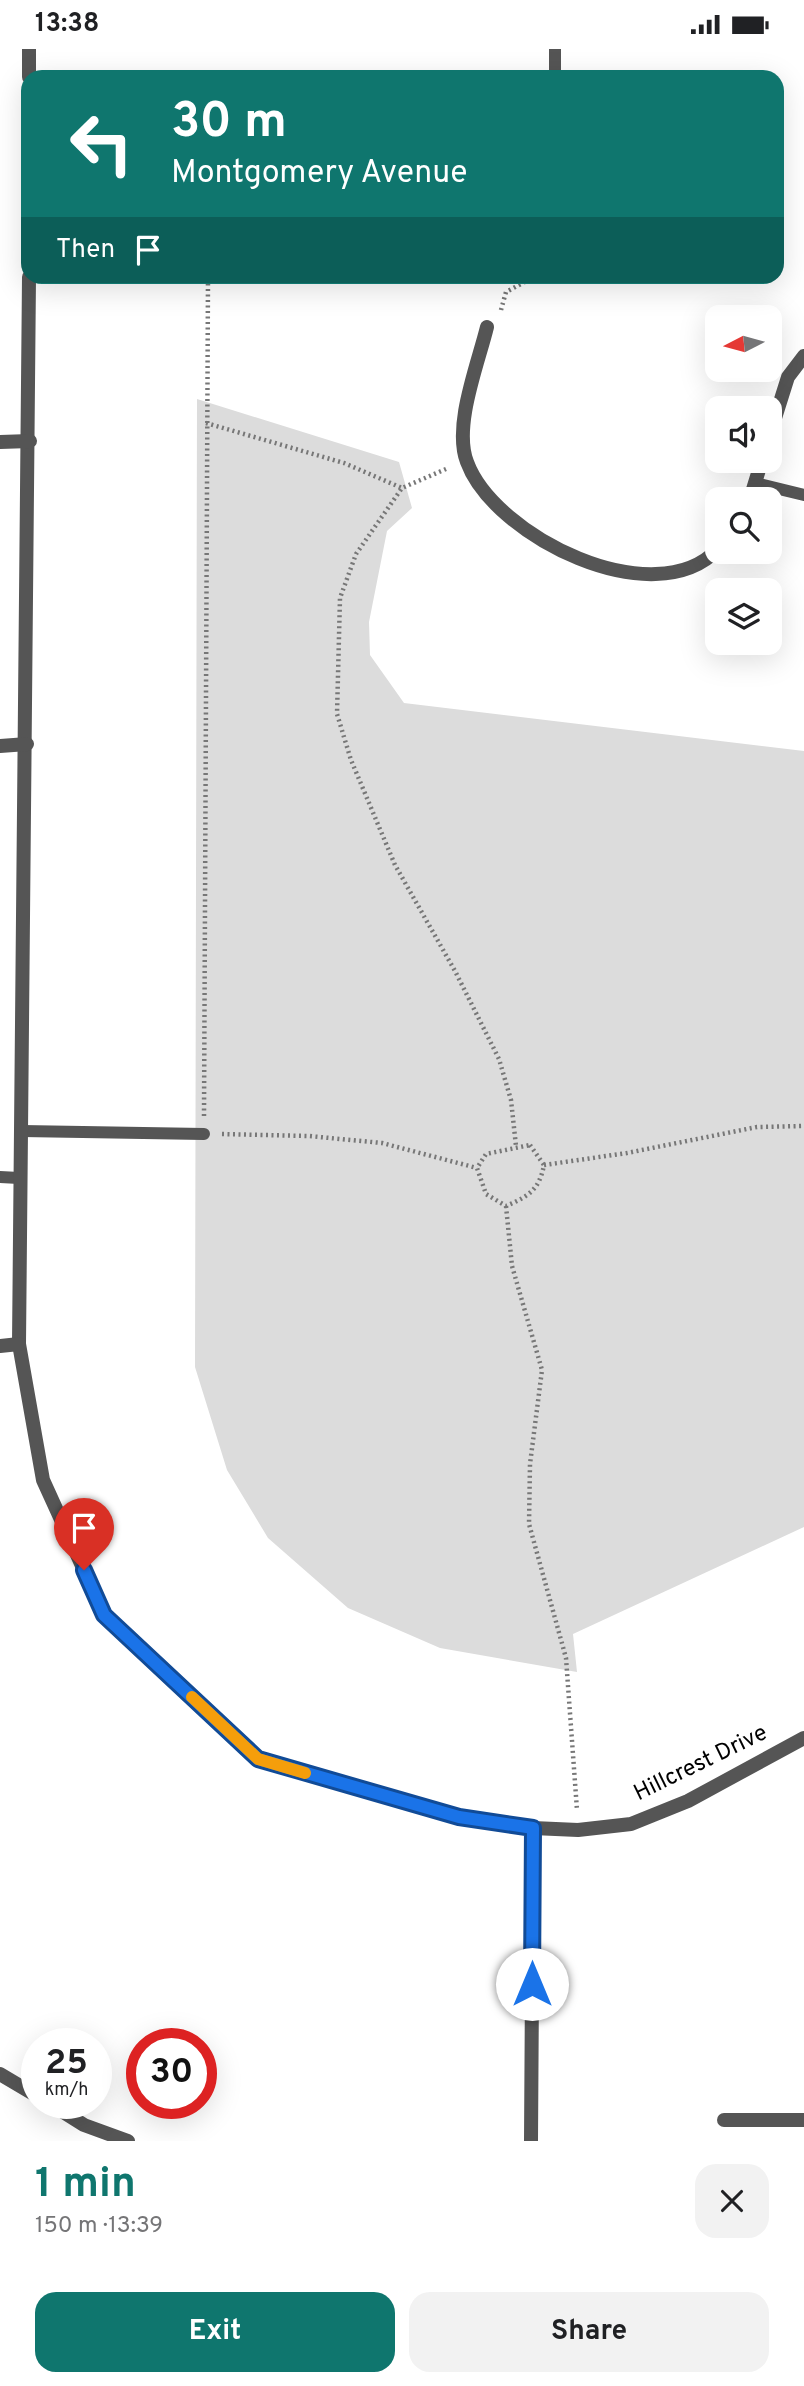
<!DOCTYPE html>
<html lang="en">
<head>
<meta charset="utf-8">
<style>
	:root { --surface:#fff; --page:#f2f2f2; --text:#202124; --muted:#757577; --accent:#0f766e }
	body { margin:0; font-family:Overpass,sans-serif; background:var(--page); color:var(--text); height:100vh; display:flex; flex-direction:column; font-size:26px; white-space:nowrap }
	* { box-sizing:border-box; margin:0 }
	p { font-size:23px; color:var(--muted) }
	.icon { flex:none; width:38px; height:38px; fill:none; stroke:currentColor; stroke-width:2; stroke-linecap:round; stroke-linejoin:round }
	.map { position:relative; height:2092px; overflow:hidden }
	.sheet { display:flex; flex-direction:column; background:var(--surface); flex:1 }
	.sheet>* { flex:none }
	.banner { position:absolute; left:21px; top:21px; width:763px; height:214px; border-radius:21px; box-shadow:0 7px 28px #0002; background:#0f766e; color:#fff; overflow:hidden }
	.needle { width:46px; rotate:264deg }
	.tools { position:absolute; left:705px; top:256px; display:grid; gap:14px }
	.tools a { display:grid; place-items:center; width:77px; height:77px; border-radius:14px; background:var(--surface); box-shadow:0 7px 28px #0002; font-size:35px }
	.speed { position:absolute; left:21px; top:1979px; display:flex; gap:14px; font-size:35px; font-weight:700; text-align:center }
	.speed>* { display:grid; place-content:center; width:91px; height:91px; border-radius:50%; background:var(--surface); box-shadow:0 7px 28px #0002; line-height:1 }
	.speed small { font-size:18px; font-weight:400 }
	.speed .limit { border:10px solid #d22; background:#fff; color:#111 }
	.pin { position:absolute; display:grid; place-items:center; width:60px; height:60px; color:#fff; margin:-72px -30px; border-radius:50% 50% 50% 0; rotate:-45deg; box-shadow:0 0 7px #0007 }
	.pin .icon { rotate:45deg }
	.me { position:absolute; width:77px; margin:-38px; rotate:0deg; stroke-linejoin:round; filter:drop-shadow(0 0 5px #0008) }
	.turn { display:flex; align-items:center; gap:24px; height:147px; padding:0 35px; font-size:32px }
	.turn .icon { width:91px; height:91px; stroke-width:2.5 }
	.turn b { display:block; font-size:49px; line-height:60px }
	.then { display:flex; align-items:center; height:66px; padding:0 35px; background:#0003; gap:14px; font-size:26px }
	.round { display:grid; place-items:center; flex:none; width:74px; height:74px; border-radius:21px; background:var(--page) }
	.head { display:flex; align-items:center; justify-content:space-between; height:119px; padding:0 35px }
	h1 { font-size:42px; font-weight:700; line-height:52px; color:var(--accent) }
	.cta { display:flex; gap:14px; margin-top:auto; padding:14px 35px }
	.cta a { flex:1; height:80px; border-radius:21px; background:var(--accent); color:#fff; font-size:28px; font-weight:700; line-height:80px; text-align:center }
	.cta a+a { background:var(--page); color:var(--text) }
	.status { display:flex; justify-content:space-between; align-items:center; height:49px; padding:0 35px; background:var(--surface); direction:ltr }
	.status svg { height:19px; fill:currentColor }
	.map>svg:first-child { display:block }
</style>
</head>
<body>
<div class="status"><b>13:38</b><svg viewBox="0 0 49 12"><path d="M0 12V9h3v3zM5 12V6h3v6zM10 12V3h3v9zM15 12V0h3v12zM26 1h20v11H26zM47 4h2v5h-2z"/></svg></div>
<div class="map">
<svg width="804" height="2092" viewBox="0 0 804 2092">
	<rect width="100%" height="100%" fill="#fff"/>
	<polygon fill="#dcdcdc" points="197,350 399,413 412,459 387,482 369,573 370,606 404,654 804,702 804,1478 573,1585 577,1623 440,1599 348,1559 268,1489 227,1421 195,1318"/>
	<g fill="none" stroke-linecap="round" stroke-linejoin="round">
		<g stroke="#777" stroke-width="4.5" stroke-dasharray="2 3.5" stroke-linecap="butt">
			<polyline points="501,261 506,243 534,228"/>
			<polyline points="206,374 344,414 402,439"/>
			<polyline points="446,420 402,439 356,505 340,549 337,665 351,711 395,816 455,922 499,1010 511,1051 516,1097"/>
			<polyline points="204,1067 208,228"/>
			<polyline points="222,1085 309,1087 382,1094 477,1119"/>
			<path d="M530,1096L544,1116C539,1141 529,1147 506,1157L486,1145L477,1119L486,1105Z"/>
			<polyline points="544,1116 627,1104 757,1078 804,1077"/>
			<polyline points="506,1157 512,1217 542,1321 530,1415 529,1475 566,1609 577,1761"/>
		</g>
		<g stroke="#555" stroke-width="12">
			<polyline points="555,28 555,0"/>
			<polyline points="755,434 804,446"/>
			<polyline points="22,1082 204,1085"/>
			<polyline points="0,1128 19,1129"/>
		</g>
		<g stroke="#555" stroke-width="14">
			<polyline points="29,0 29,28"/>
			<polyline points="29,228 19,1295 43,1431 104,1565 258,1710 459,1768 533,1779 578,1781 631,1775 688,1752 804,1689"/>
			<path d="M487,278C478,315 453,377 467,413C494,487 654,567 718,500"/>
			<polyline points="770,385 788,328 804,307"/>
			<polyline points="0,393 30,392"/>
			<polyline points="750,450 762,411"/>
			<polyline points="0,697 27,695"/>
			<polyline points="0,1297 19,1295"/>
			<polyline points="0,2025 37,2047"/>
			<polyline points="49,2054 84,2076 128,2092"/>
			<polyline points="724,2071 804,2071"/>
			<polyline points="531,2092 533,1779"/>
		</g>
	</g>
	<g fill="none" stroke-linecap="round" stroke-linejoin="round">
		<g stroke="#114b97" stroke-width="18">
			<polyline id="route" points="84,1521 104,1566 258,1710 459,1768 533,1779 532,1935"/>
		</g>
		<use href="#route" stroke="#1a73e8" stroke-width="12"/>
		<polyline stroke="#f59e0b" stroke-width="12" points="192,1648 258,1710 305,1724"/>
	</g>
	<g text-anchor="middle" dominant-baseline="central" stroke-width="5" stroke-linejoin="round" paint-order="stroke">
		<g font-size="23" fill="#000" stroke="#fff">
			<text transform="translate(701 1715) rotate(-26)">Hillcrest Drive</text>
		</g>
	</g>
</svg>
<div class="tools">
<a><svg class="needle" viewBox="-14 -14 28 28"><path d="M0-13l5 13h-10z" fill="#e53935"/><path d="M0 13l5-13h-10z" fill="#757577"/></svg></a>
<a><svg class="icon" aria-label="sound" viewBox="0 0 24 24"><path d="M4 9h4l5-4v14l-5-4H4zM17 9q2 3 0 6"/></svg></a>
<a><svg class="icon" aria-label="search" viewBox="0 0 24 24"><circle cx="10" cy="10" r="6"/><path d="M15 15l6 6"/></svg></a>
<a><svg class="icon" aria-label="layers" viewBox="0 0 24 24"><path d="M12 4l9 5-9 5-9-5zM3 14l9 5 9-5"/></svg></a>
</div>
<div class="speed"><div>25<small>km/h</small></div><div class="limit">30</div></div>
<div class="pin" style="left:84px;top:1521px;background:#d93025"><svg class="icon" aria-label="arrive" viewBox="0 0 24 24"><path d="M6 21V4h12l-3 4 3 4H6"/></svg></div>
<svg class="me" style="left:532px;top:1935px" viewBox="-20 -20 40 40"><circle r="19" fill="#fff"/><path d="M0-13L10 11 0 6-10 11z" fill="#1a73e8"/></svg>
<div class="banner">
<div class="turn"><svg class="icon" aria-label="left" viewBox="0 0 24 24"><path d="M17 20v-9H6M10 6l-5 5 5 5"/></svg><div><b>30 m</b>Montgomery Avenue</div></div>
<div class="then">Then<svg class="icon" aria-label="arrive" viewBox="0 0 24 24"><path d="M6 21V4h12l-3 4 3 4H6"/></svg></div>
</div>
</div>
<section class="sheet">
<div class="head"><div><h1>1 min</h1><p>150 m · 13:39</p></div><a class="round"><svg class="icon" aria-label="close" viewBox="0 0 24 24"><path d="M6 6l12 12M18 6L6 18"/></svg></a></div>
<div class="cta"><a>Exit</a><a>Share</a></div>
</section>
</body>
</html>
